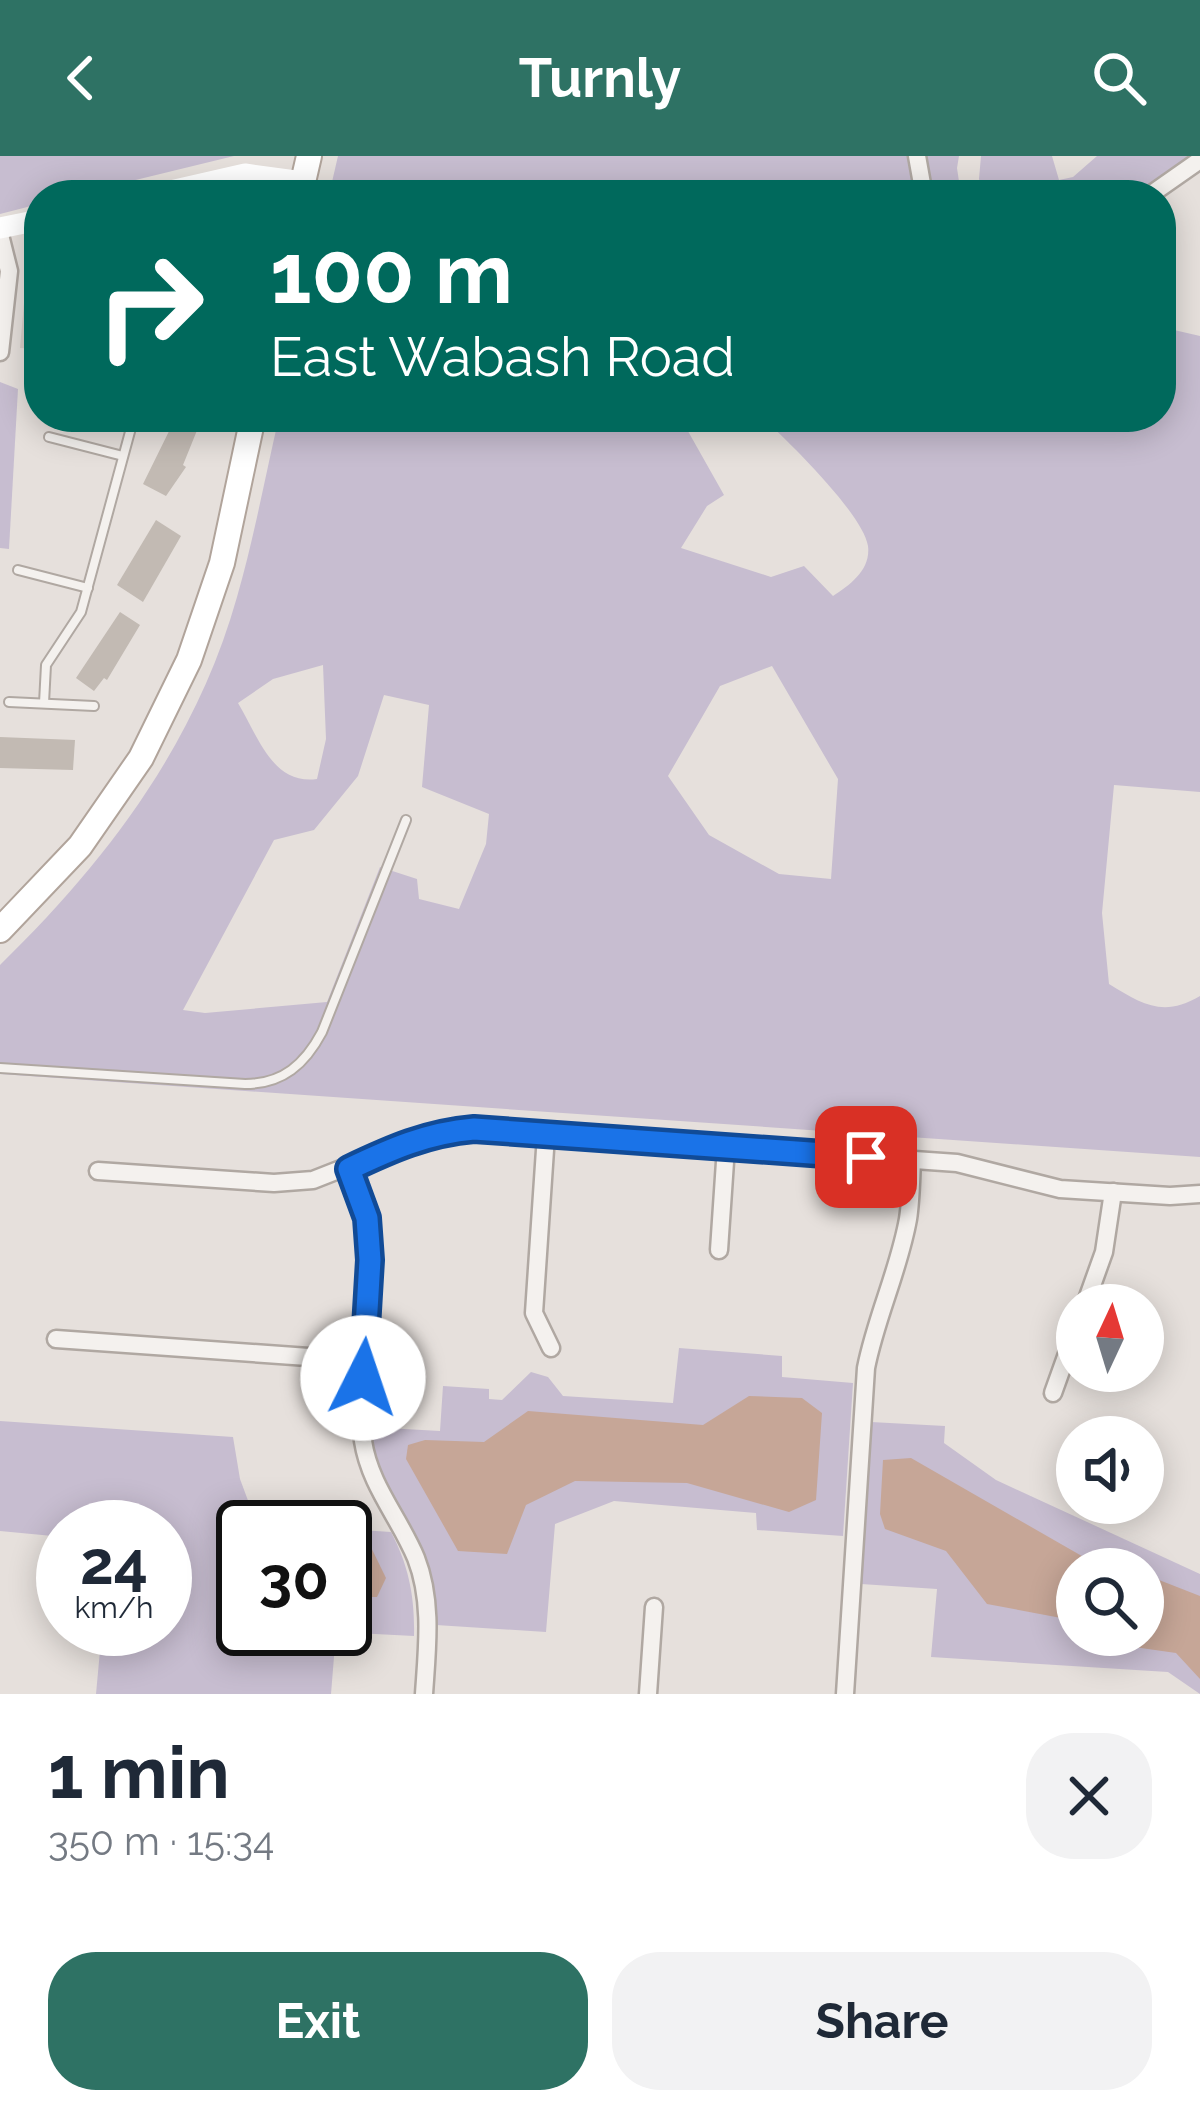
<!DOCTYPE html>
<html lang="en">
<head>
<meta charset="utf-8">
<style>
	:root { --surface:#fff; --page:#f2f2f3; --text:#1f2937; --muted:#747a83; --accent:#2e7264 }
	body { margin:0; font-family:Raleway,sans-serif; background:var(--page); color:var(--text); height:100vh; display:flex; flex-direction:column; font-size:45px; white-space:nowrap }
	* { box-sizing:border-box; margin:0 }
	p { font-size:39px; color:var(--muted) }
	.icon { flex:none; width:66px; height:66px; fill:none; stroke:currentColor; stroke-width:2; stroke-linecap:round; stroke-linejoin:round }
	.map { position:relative; height:1538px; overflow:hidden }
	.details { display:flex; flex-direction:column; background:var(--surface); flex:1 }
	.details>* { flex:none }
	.hud { position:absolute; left:24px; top:24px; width:1152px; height:252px; border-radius:48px; box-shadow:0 6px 30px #0003; background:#00695c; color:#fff; overflow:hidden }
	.needle { width:78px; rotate:4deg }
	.controls { position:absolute; left:1056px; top:1128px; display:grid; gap:24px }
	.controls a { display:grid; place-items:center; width:108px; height:108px; border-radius:50%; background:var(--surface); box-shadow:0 6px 30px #0003; font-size:60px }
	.speed { position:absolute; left:36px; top:1344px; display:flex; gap:24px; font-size:60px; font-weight:700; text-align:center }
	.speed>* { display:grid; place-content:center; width:156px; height:156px; border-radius:50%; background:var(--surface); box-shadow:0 6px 30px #0003; line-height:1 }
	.speed small { font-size:30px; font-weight:400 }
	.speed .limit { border:6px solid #111; border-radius:18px; background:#fff; color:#111 }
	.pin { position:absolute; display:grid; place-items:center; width:102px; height:102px; color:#fff; margin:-51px; border-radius:24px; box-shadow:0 6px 18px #0006 }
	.me { position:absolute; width:132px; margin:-66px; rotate:4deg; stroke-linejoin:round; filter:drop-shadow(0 0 9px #0008) }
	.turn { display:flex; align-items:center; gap:42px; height:252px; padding:0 48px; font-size:54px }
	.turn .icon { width:156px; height:156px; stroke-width:2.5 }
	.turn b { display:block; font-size:84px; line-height:102px }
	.round { display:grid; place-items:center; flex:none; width:126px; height:126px; border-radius:48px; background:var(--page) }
	.summary { display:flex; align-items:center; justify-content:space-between; height:204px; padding:0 48px }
	h1 { font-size:72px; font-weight:700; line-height:90px }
	.button { display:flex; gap:24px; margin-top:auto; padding:24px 48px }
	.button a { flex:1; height:138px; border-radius:48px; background:var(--accent); color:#fff; font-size:48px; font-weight:700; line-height:138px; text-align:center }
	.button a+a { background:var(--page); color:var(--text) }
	header { display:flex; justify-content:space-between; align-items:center; height:156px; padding:0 48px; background:var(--accent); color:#fff; font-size:54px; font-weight:700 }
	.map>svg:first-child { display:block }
</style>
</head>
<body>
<header><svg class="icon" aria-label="back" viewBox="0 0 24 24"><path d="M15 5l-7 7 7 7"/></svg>Turnly<svg class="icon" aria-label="search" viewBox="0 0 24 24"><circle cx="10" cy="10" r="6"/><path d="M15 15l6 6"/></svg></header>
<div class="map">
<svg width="1200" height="1538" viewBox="0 0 1200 1538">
	<rect width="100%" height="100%" fill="#e6e0dc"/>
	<polygon fill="#d8cfca" points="39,77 39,193 20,192 30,79"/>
	<g fill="#c7bdd0" fill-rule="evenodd">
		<polygon points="0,0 234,0 74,39 39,39 39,48 0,58"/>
		<polygon points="338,0 959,0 957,12 961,39 329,39"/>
		<polygon points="981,0 1052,0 1059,24 1073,21 1097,0 1200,0 1159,39 984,39 979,23"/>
		<path d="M1161,171L1200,180V636L1114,629L1102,757L1109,828C1142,848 1163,862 1200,840V1001L0,918V809C107,705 196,587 237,441C254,382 265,321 279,261H680L724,339L707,350L681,392L771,421L804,410L833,440C850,429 871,414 868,390C863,358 788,285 762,261H1161ZM323,509L326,583L317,623C272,629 258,580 238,547L273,523ZM772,510L838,623L831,723L779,718L709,679L668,620L720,530ZM384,539L429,549L422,631L489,658L486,688L459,753L419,743L417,723L380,711L327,846L205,857L183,854L274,684L314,674L358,620Z"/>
		<polygon points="0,226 18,233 9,393 0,392"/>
		<polygon points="679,1192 782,1200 782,1221 853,1227 843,1380 757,1374 756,1357 614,1345 555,1368 546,1476 436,1469 428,1407 412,1371 390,1338 377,1306 369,1271 440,1275 443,1230 489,1233 489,1243 502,1244 531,1216 548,1221 563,1240 673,1247"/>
		<path d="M0,1265L233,1281L240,1323L256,1366L324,1371H243V1473H345V1373L391,1376C409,1410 415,1442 414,1480L336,1476L331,1538H96L102,1473H165V1371H63V1381L0,1375Z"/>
		<path d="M871,1266L945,1270L944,1287L996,1324L1200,1418V1538L1168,1516L931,1501L937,1433L861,1428ZM1077,1413H1143V1479H1077Z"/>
	</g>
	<g fill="#c6a697">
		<polygon points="749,1240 802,1242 822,1257 816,1344 789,1356 687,1327 575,1325 526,1349 507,1398 458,1395 406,1303 408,1289 425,1284 484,1286 528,1255 703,1269"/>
		<polygon points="911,1302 1101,1411 1077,1413 1077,1465 987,1448 946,1395 885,1373 880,1358 883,1304"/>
		<polygon points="345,1379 366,1381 386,1422 377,1441 345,1441"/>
		<polygon points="1154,1422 1200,1440 1200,1523 1176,1497 1134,1491 1124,1479 1143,1479 1143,1427"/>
	</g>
	<g fill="#c2bab3">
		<polygon points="176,261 200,267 183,309 186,311 166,340 143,328"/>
		<polygon points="156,364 181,380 143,446 117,429"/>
		<polygon points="120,456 140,469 107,524 104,522 94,535 76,522"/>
		<polygon points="0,581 75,584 73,614 0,612"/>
	</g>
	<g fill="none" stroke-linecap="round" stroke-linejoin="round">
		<g stroke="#b0a8a2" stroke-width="12">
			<g id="lane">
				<polyline points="49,281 123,300"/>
				<polyline points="18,414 88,432"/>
				<polyline points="9,546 94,550"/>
				<polyline points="44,547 46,509 81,456 134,261"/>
				<path d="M0,912L245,928C283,928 305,908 322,876L406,664"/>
			</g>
		</g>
		<g stroke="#b0a8a2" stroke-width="21">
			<g id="street">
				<polyline points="917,0 924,39"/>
				<polyline points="1150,39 1200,4"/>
				<polyline points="0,79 9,115 0,196"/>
				<polyline points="546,979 534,1157 551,1192"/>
				<path d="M349,1013C355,1030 364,1047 367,1065C379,1138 351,1213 363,1285C370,1330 399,1361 416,1402C433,1445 427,1493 424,1538"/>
				<polyline points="98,1015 274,1027 313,1024 435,976 474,973 957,1007 1060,1033 1170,1040 1200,1038"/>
				<polyline points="719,1094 726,991"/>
				<polyline points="1085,1149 1104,1096 1113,1036"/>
				<polyline points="56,1183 364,1205"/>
				<polyline points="1053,1237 1077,1170"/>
				<polyline points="648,1538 654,1451"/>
				<path d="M845,1538L866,1212C876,1161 899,1114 908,1063C911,1044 911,1023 912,1004"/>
			</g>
		</g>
		<g stroke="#b1a49b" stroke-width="28">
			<g id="primary">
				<polyline points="300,39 309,0"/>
				<polyline points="0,774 80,690 141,602 189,504 222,407 253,261"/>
			</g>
		</g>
		<use href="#lane" stroke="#f4f1ee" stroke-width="8"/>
		<use href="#street" stroke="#f4f1ee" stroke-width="16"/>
		<g stroke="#fff" stroke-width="21">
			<polyline points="153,39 245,18 303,26"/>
			<polyline points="0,72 39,64"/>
		</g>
		<use href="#primary" stroke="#fff" stroke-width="24"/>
	</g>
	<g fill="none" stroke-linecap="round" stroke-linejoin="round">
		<g stroke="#114b97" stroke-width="30">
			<path id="route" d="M363,1222L370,1104L367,1062L349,1013C391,993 427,977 474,973L866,1001"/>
		</g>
		<use href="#route" stroke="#1a73e8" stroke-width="21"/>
	</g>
</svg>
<div class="controls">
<a><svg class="needle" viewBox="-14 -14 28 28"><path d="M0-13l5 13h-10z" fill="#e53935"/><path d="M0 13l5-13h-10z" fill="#747a83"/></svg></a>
<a><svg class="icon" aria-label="sound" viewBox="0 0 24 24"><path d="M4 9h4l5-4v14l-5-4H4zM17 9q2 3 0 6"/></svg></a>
<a><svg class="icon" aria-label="search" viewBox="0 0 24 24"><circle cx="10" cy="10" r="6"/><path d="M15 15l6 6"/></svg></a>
</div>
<div class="speed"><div>24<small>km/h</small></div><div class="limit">30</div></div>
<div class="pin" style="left:866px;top:1001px;background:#d93025"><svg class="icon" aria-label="arrive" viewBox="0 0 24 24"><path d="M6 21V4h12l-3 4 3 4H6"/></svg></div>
<svg class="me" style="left:363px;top:1222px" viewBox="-20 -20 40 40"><circle r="19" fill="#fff"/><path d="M0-13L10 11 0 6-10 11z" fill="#1a73e8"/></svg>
<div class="hud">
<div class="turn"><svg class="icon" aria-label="right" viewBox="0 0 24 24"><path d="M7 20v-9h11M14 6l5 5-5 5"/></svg><div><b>100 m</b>East Wabash Road</div></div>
</div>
</div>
<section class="details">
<div class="summary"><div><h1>1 min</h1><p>350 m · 15:34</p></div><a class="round"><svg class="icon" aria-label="close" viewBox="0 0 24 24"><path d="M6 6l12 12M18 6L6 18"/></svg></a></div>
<div class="button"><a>Exit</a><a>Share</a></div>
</section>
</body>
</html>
